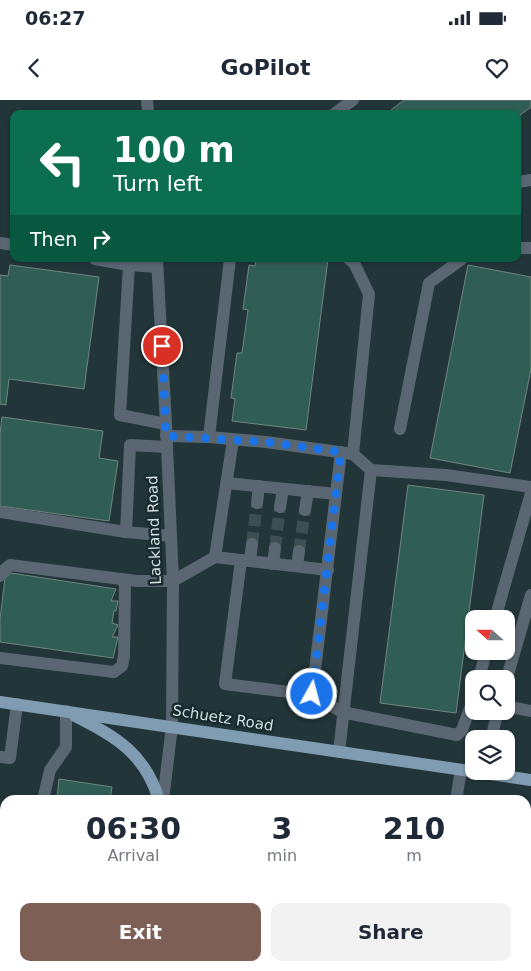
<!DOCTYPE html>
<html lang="en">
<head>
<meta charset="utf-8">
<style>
	:root { --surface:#fff; --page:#f2f2f3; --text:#1f2937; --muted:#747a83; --accent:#7d5f56 }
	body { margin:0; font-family:"DejaVu Sans",sans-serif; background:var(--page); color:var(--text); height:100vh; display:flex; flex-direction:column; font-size:19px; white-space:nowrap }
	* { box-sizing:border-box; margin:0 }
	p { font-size:16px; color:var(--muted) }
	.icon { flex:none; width:28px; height:28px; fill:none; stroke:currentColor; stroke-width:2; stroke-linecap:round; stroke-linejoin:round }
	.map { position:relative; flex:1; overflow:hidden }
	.panel { position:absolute; left:0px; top:695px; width:531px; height:176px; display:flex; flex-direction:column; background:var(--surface); border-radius:15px 15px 0 0; box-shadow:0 1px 4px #0004 }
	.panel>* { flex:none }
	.guide { position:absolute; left:10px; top:10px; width:511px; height:152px; border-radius:10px; box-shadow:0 1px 4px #0004; background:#0b6e4f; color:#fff; overflow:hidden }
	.needle { width:32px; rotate:291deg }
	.buttons { position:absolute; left:465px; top:510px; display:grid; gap:10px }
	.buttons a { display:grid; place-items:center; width:50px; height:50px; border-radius:10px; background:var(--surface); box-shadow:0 1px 4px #0004; font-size:25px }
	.pin { position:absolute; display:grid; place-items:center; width:42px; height:42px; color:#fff; margin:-21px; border:2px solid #fff; border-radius:50%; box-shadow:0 1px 5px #0007 }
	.me { position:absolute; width:55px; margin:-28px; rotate:7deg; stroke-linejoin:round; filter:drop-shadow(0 0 4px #0008) }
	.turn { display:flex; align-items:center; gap:18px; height:105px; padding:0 20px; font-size:22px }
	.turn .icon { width:65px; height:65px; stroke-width:2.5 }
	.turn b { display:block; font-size:35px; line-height:42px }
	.then { display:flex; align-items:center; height:48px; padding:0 20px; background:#0003; gap:10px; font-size:19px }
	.eta { display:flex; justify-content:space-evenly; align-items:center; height:85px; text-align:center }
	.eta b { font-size:30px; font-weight:700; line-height:35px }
	.button { display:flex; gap:10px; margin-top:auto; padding:10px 20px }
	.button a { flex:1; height:58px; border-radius:10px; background:var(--accent); color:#fff; font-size:20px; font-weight:700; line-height:58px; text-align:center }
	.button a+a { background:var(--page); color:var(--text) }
	.status { display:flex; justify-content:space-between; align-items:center; height:35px; padding:0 25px; background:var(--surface); direction:ltr }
	.status svg { height:14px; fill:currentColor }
	header { display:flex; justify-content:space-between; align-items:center; height:65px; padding:0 20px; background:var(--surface); font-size:22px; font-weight:700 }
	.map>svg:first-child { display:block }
</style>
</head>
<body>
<div class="status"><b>06:27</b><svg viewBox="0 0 49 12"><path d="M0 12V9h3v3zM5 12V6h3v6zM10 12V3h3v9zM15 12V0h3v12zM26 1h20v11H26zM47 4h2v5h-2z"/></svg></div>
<header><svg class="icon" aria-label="back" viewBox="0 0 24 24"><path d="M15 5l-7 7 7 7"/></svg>GoPilot<svg class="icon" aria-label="heart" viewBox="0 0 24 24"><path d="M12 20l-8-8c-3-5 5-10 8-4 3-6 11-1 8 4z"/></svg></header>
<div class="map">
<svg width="531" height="871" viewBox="0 0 531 871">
	<rect width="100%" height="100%" fill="#223639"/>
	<g fill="#315e54" stroke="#70857f">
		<polygon points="404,0 531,0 531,7 520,15 520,20 518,24 518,14 386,14"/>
		<polygon points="256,159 328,159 306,330 232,321 235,299 231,298 237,253 242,253 248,210 243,209 249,165 255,166"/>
		<polygon points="10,165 99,177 84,289 9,279 6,305 0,304 0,175 8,176"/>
		<polygon points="468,165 531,177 531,269 510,373 430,358"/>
		<polygon points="2,317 103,331 99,358 118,361 109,421 0,406 0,334"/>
		<polygon points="408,385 484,395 456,613 380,603"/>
		<polygon points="11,473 116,489 111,501 118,501 116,511 114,511 112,523 118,525 112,537 118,537 113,558 0,542 0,519 5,478"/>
		<polygon points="59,679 112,687 110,700 69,700 57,698"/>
		<polygon points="0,825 5,826 5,866 47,866 46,871 0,871"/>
		<polygon points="465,866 478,866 512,871 464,871"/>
	</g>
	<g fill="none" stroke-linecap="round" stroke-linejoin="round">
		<g stroke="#3d4f52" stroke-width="12" stroke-dasharray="12 6" stroke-linecap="butt">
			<polyline points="252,444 257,403"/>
			<polyline points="275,448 280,407"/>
			<polyline points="299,451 305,410"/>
		</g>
		<g stroke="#5a6772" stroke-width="12">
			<polyline points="147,0 148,14"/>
			<polyline points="334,14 353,0"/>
			<polyline points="518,82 531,80"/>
			<polyline points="0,143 14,145"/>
			<polyline points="518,148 531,148"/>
			<polyline points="95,159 129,165 120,315 166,324"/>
			<polyline points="157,159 166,324 173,481 172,626 163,700"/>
			<polyline points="349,159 354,163 369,194 353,354"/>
			<polyline points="129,165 157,167"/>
			<polyline points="400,329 429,183 462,159"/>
			<polyline points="166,336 209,337 266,342 353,354 371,370"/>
			<polyline points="209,337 230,159"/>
			<polyline points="227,383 336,394"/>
			<polyline points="257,403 259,386"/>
			<polyline points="280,407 283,389"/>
			<polyline points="305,410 308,391"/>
			<polyline points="0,412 126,432 171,436"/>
			<polyline points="126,432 130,345 167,347"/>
			<polyline points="215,457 328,470"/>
			<polyline points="241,460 225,584 312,595 341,352"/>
			<polyline points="250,461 252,444"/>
			<polyline points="273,464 275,448"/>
			<polyline points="297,466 299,451"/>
			<polyline points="0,476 1,473 10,465 137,481 173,481 215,457 233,340"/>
			<polyline points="495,519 531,393"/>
			<polyline points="0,558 114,572 122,566 124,556 125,480"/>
			<polyline points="479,579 486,551"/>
			<polyline points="506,581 531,495"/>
			<polyline points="312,595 342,612 457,635 462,630 474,597"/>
			<polyline points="506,606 531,611"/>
			<polyline points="491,639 498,611"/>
			<polyline points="339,652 371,370 446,375 531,387"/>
			<polyline points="0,657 10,658 17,604"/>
			<polyline points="43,700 50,670 66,647 66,611"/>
			<polyline points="456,700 461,670"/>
			<polyline points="526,735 531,735"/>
			<polyline points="526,836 531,799"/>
			<polyline points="526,857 531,857"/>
			<polyline points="124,871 125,866"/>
			<polyline points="185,871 187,866"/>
			<polyline points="233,871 235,866"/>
			<polyline points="327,871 329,866"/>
			<polyline points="368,871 370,866"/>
			<polyline points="431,871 432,866"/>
		</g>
		<g stroke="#809cb2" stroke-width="12">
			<polyline points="0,602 531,680"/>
			<path d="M75,616C116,637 145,653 159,700"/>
		</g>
	</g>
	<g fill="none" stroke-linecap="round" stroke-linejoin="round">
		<polyline stroke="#1a73e8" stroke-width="9" stroke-dasharray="0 16.2" points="162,246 166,336 266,342 341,352 312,594"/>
	</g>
	<g text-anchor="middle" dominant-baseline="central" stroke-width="5" stroke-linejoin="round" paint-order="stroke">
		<g font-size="15" fill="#d3dfe1" stroke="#182b2f">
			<text transform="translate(154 430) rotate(-92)">Lackland Road</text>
			<text transform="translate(223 618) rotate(9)">Schuetz Road</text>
		</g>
	</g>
</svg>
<div class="buttons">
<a><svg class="needle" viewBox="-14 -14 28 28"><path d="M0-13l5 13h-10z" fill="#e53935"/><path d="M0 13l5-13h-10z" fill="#747a83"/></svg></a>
<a><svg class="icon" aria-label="search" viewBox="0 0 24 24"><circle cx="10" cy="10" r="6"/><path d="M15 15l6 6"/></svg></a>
<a><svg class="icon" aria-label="layers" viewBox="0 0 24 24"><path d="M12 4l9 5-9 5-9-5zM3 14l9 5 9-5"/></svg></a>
</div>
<div class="pin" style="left:162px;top:246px;background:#d93025"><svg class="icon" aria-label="arrive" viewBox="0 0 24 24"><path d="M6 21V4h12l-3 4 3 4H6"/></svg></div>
<svg class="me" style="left:312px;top:594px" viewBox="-20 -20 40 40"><circle r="17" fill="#1a73e8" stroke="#fff" stroke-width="3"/><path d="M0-11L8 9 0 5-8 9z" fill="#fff"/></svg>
<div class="guide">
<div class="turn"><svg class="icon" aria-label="left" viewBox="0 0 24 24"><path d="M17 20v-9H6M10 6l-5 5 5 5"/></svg><div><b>100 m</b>Turn left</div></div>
<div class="then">Then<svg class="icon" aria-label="right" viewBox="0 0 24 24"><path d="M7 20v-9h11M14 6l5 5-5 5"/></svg></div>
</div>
<section class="panel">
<div class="eta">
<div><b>06:30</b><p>Arrival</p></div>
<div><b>3</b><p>min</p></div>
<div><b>210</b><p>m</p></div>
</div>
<div class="button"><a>Exit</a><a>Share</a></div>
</section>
</div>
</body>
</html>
